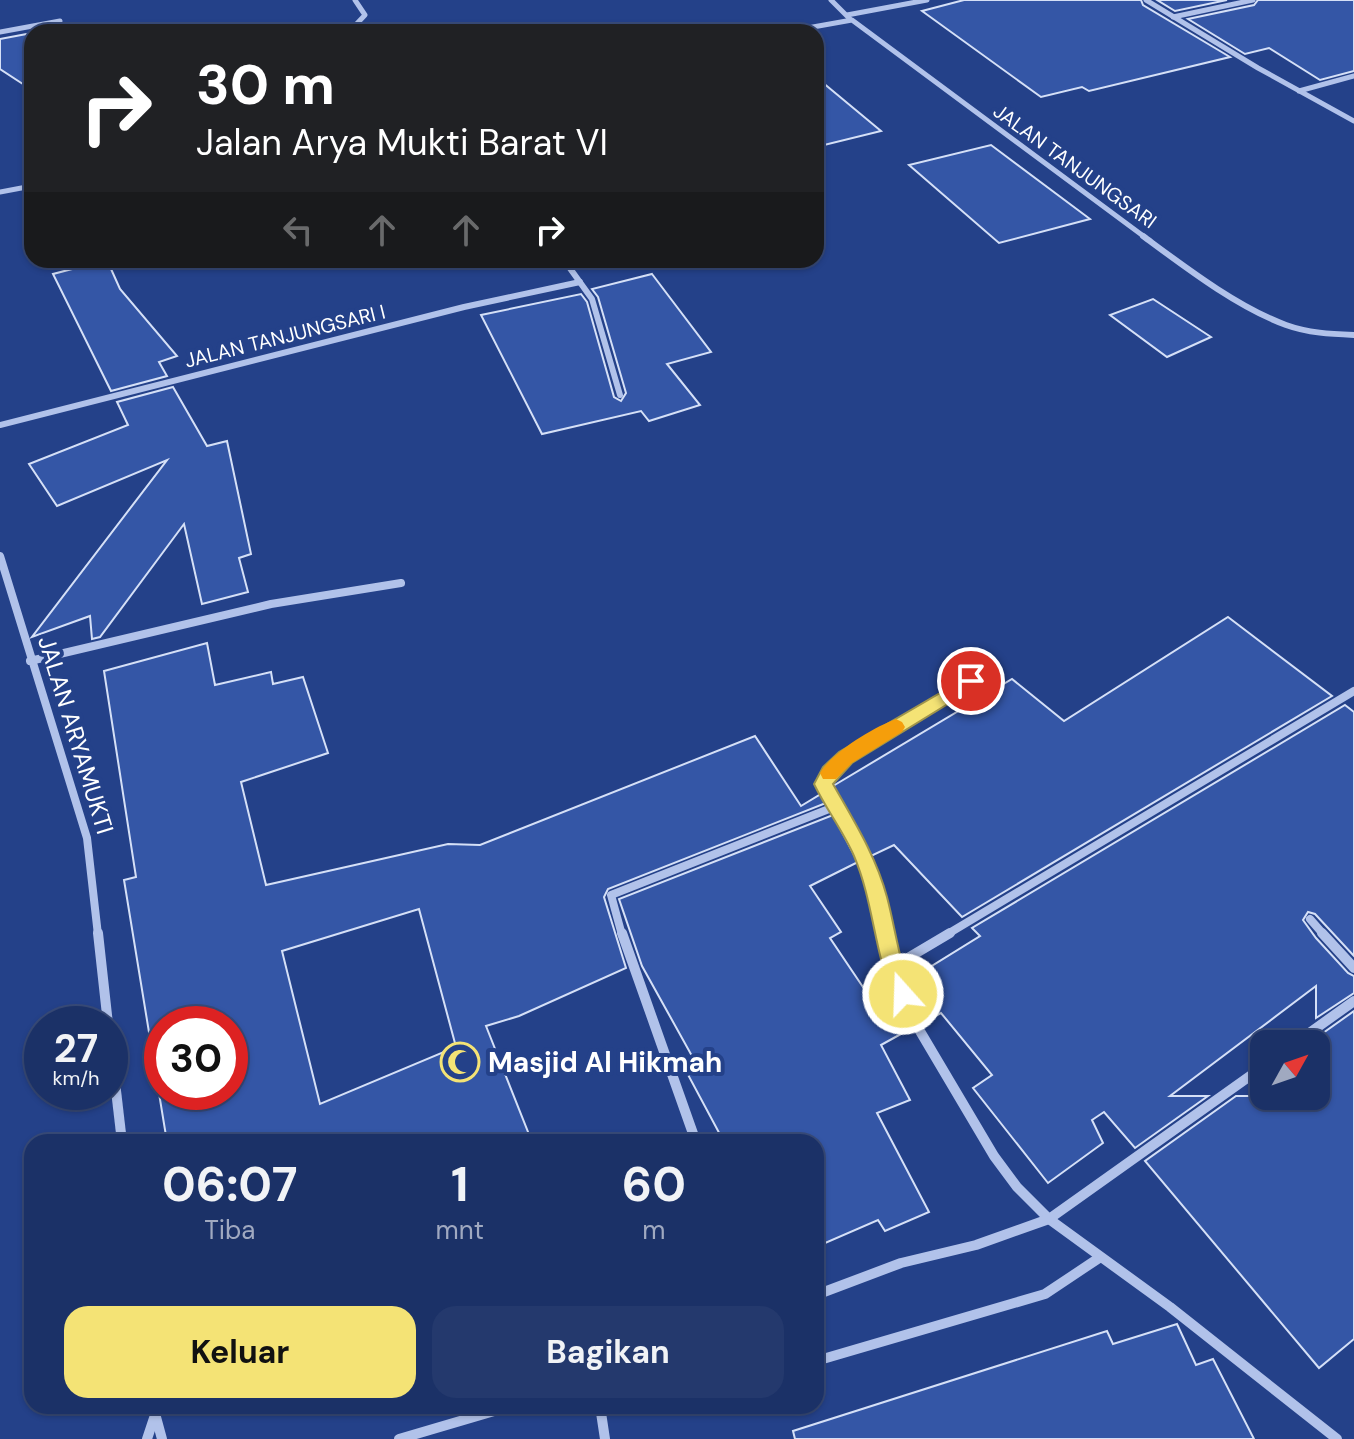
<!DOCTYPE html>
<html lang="id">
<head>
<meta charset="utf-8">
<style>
	:root { --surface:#1b3167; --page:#24396d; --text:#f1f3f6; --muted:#a0a9c0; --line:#394c7b; --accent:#f4e375 }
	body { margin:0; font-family:"DM Sans",sans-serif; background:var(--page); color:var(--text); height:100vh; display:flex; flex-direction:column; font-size:30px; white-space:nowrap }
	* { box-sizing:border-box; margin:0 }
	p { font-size:26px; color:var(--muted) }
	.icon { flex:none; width:44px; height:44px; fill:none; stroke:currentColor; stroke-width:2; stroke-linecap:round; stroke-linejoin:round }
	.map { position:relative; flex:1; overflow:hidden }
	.side { position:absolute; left:24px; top:1134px; width:800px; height:280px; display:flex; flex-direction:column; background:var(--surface); border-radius:24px; box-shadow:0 2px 6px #0004,0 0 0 2px var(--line) }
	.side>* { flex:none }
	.banner { position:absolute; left:24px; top:24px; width:800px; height:244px; border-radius:24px; box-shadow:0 2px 6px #0004,0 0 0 2px var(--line); background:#202124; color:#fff; overflow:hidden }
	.needle { width:52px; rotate:50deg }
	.tools { position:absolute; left:1250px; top:1030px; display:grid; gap:16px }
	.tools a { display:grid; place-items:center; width:80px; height:80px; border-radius:16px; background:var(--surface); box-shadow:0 2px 6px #0004,0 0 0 2px var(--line); font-size:40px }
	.speed { position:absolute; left:24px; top:1006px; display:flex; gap:16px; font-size:40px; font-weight:700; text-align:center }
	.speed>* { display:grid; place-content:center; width:104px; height:104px; border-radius:50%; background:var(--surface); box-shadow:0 2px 6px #0004,0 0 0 2px var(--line); line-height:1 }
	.speed small { font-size:20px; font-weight:400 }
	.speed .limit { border:12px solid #d22; background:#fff; color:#111 }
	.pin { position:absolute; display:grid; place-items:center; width:68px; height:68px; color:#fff; margin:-34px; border:4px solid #fff; border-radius:50%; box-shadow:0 2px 8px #0007 }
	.me { position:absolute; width:88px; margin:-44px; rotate:340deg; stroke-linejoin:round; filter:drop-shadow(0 0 6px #0008) }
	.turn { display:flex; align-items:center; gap:28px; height:168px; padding:0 40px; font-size:36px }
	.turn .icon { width:104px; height:104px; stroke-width:2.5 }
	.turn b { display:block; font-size:56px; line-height:68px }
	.lanes { display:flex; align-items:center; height:76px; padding:0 40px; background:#0003; justify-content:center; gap:40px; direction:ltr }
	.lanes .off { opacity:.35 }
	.eta { display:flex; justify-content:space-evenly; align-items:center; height:136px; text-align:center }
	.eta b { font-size:48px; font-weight:700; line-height:56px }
	.button { display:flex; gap:16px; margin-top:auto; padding:16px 40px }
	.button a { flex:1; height:92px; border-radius:24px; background:var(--accent); color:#111; font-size:32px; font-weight:700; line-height:92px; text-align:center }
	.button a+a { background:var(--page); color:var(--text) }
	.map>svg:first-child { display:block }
</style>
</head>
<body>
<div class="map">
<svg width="1354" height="1439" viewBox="0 0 1354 1439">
	<rect width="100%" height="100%" fill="#244189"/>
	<g fill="#3456a6" stroke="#d5e0f7" stroke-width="2" fill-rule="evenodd">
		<polygon points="964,0 1141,0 1143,5 1230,57 1089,91 1082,87 1041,97 922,11"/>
		<polygon points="1157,0 1227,0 1175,11"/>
		<polygon points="1258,0 1354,0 1354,71 1320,80 1269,48 1245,54 1188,19 1254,5"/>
		<polygon points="32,33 32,90 0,69 0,39"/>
		<polygon points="816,77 881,131 816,147"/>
		<polygon points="991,145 1090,219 999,243 909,165"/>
		<polygon points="107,260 120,289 177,356 159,362 167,376 111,391 53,274"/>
		<polygon points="652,274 711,352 667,364 700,405 649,421 641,411 542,434 481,315 581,294 587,302 614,397 621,401 626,393 598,297 592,289"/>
		<polygon points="1153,299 1211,337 1167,357 1110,315"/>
		<polygon points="173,387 207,446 227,441 251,554 239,558 248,592 202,604 184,524 100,637 92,639 90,616 32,637 167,460 57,506 29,464 128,425 117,402"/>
		<polygon points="1228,617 1332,696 962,917 894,845 871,856 833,786 1012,679 1064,721"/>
		<path d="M207,643L215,685L271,672L273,684L303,677L328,753L241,782L266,885L448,844L480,845L755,736L801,806L821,794L826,803L608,889L604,897L626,968L519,1016L486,1026L532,1142H167L124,880L136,877L104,671ZM419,909L456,1047L320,1104L282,951ZM162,1024H230V1092H162Z"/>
		<polygon points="1345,705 1354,712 1354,956 1315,914 1308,912 1303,920 1316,938 1348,973 1354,976 1354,993 1316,1018 1316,986 1170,1096 1208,1096 1135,1148 1104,1112 1092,1120 1103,1143 1048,1183 973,1088 992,1075 941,1013 924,1022 906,982 980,936 972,928"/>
		<polygon points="833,815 858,862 810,886 841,932 830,938 873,1002 892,990 910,1029 881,1045 910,1100 877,1113 929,1212 885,1231 878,1220 816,1247 816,1142 724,1142 686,1071 697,1065 642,966 619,899"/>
		<polygon points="1354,1011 1354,1339 1319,1368 1145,1161 1236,1096 1316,1096 1316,1038"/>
		<polygon points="1177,1324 1196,1365 1213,1359 1254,1439 795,1439 793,1431 1107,1331 1113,1344"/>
	</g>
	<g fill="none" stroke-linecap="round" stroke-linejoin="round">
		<g stroke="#b1c2ea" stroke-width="5">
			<polyline points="831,0 850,19"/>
			<polyline points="1146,0 1258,68 1354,121"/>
			<polyline points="847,15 927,0"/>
			<polyline points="1173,17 1253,0"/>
			<polyline points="0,32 60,21"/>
			<polyline points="349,32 365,15 355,0"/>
			<polyline points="785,32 852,20 1146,238"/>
			<polyline points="1299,91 1354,76"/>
			<polyline points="0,192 32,186"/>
		</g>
		<g stroke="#b1c2ea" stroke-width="6">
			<path d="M1143,236C1185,267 1237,307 1286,325C1308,333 1331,334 1354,335"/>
			<polyline points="564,260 592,299 620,395"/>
			<polyline points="0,425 464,307 580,282"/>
		</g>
		<g stroke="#b1c2ea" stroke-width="8">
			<polyline points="0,556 87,838 98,935"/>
			<polyline points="30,661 271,604 401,583"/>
			<polyline points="1310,919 1324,935"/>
			<polyline points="622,935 611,895 834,807"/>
			<polyline points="884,935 877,897 863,854 824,784 845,757 971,681"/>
			<polyline points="946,935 1354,691"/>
		</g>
		<g stroke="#b1c2ea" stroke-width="10">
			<polyline points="98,933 108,1024"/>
			<polyline points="622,933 696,1142"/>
			<polyline points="884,933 891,968 914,1021 994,1156 1017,1187 1049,1219 1170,1307 1337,1439"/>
			<polyline points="1322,933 1354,968"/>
			<polyline points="891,968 950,933"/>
			<polyline points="110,1039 122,1142"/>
			<polyline points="1294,1044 1354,1001"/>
			<polyline points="816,1295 901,1263 976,1245 1049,1219 1264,1066"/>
			<polyline points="816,1361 1045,1294 1099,1258"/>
			<polyline points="153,1406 162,1439"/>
			<polyline points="600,1406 605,1439"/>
			<polyline points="147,1439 154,1418"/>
			<polyline points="399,1439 511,1406"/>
		</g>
	</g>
	<path fill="#f4e375" stroke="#9f944c" stroke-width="2" d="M971,675L980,681L977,686L852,763L833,784C854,821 876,856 887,897C896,931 899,963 913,994L910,1001L903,1004L895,1001C874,954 874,903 854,856C843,831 826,809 814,784L823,767L839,752Z"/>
	<path fill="#f59e0b" d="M896,719L902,722L905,727L902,732L852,763L836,779H823L820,773C831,753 874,727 896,719Z"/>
	<defs>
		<g id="mosque-ring" transform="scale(2)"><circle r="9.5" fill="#244189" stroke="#f4e375" stroke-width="1.5"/><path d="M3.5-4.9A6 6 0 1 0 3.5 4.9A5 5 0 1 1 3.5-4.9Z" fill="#f4e375"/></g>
	</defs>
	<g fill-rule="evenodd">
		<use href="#mosque-ring" x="460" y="1062"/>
	</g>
	<g text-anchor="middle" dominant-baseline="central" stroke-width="8" stroke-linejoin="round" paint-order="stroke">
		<g font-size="20" fill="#fff" stroke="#244189">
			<text transform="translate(1075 166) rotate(36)">JALAN TANJUNGSARI</text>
			<text transform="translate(285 336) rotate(-14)">JALAN TANJUNGSARI I</text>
		</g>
		<g font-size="24" fill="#fff" stroke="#244189">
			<text transform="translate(76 735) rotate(73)">JALAN ARYAMUKTI</text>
		</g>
		<g font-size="28" font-weight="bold" fill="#fff" stroke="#244189" text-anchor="start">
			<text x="488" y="1062">Masjid Al Hikmah</text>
		</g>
	</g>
</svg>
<div class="tools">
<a><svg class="needle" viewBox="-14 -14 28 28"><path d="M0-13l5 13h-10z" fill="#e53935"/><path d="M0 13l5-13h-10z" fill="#a0a9c0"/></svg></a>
</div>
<div class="speed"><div>27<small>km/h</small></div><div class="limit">30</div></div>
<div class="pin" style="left:971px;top:681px;background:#d93025"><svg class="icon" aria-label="arrive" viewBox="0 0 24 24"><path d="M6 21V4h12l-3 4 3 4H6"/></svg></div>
<svg class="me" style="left:903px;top:994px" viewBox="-20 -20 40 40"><circle r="17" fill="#f4e375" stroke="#fff" stroke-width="3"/><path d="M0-11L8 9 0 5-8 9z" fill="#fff"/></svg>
<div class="banner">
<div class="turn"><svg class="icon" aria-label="right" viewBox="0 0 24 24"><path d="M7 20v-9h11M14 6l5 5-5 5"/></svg><div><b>30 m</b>Jalan Arya Mukti Barat VI</div></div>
<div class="lanes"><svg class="icon off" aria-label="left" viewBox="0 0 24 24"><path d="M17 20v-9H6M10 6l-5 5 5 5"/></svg><svg class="icon off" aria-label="ahead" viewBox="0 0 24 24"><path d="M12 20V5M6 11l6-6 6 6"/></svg><svg class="icon off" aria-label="ahead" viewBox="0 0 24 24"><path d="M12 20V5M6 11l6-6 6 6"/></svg><svg class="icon" aria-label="right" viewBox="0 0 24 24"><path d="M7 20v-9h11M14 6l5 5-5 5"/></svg></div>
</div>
<section class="side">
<div class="eta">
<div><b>06:07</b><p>Tiba</p></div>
<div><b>1</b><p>mnt</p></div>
<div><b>60</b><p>m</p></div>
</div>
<div class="button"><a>Keluar</a><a>Bagikan</a></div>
</section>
</div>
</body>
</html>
